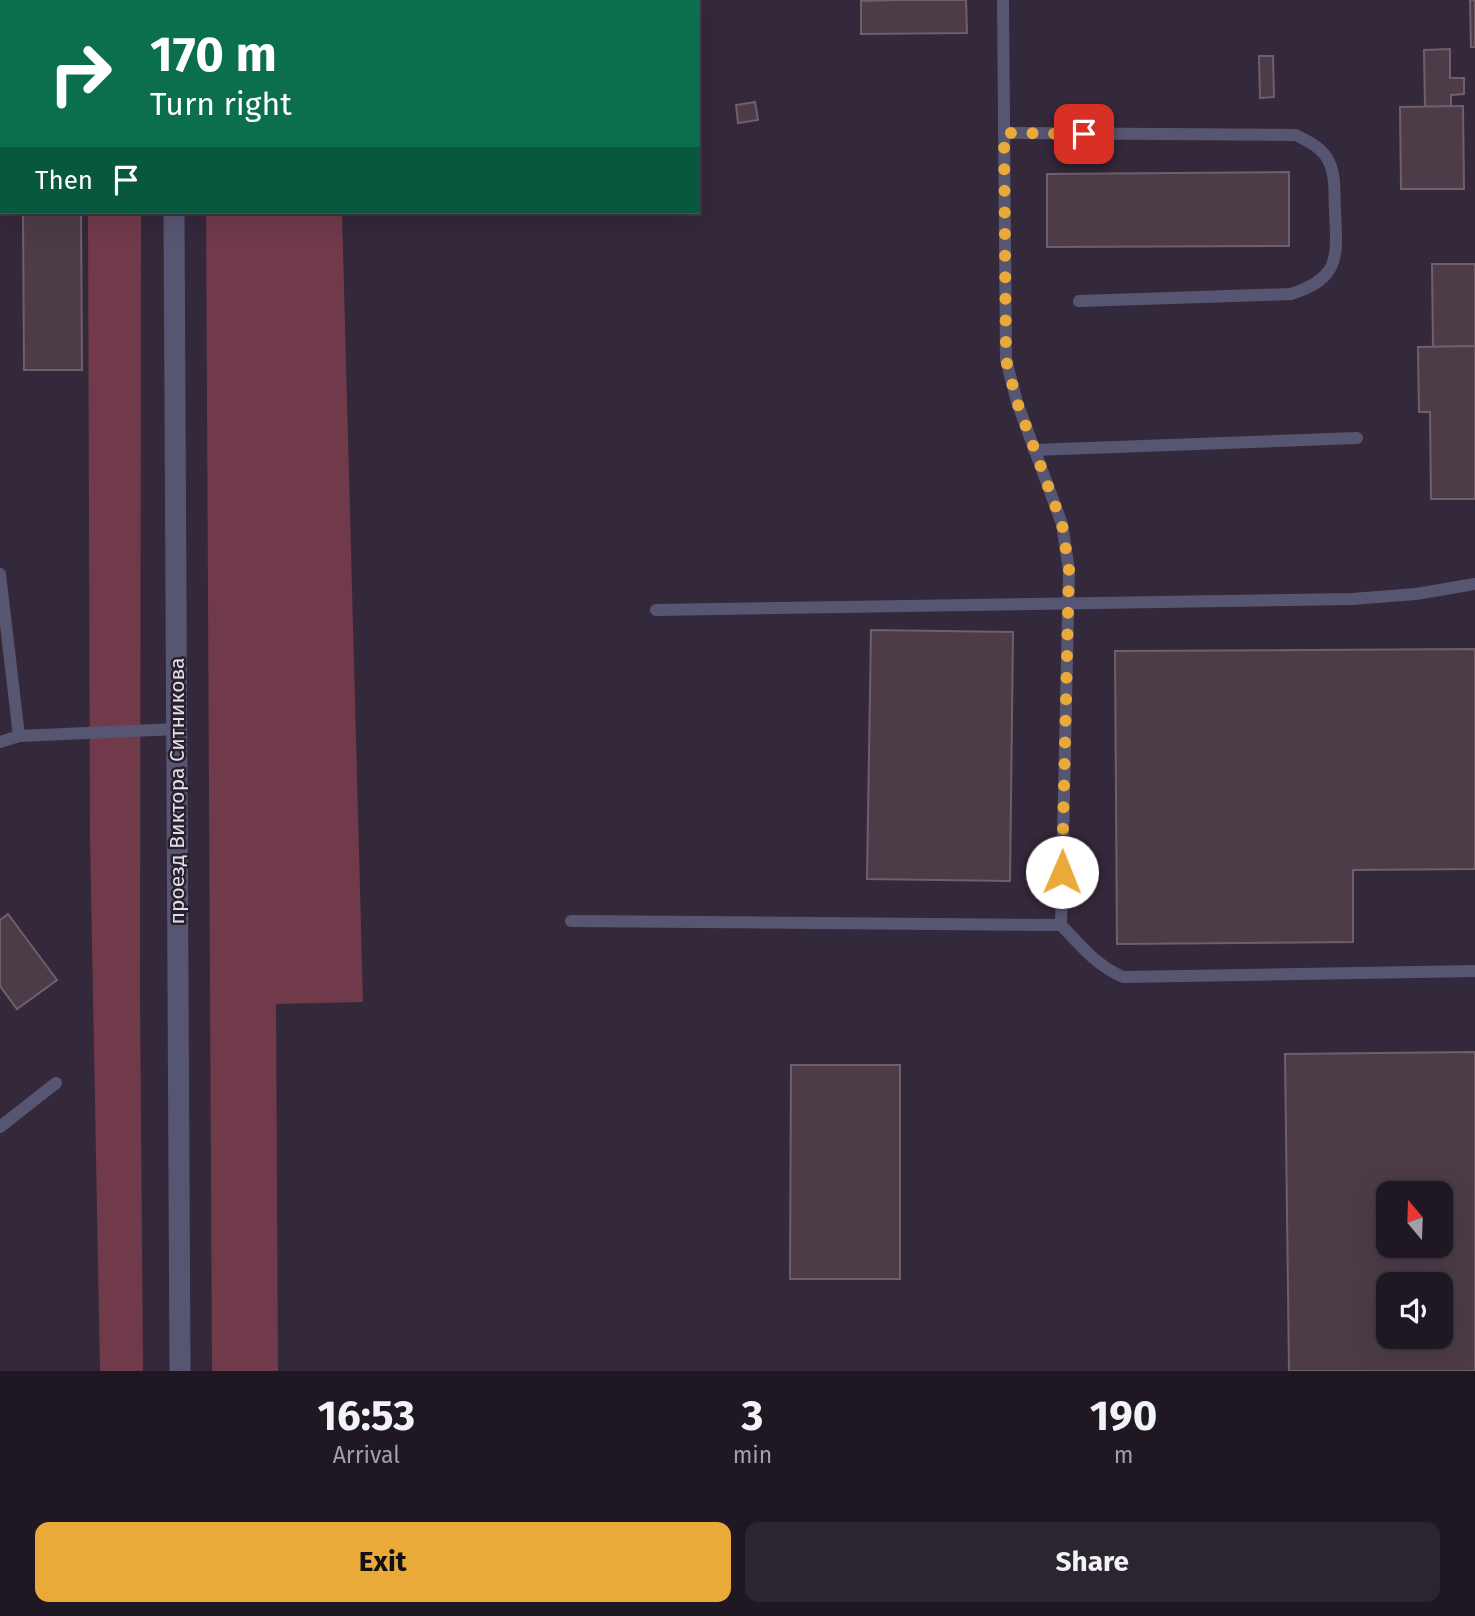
<!DOCTYPE html>
<html lang="en">
<head>
<meta charset="utf-8">
<style>
	:root { --surface:#1f1823; --page:#2c2530; --text:#f1f3f6; --muted:#a1a0a6; --line:#3c3741; --accent:#eaaa39 }
	body { margin:0; font-family:"Fira Sans",sans-serif; background:var(--page); color:var(--text); height:100vh; display:flex; flex-direction:column; font-size:26px; white-space:nowrap }
	* { box-sizing:border-box; margin:0 }
	p { font-size:23px; color:var(--muted) }
	.icon { flex:none; width:38px; height:38px; fill:none; stroke:currentColor; stroke-width:2; stroke-linecap:round; stroke-linejoin:round }
	.map { position:relative; height:1371px; overflow:hidden }
	.sheet { display:flex; flex-direction:column; background:var(--surface); flex:1 }
	.sheet>* { flex:none }
	.hud { position:absolute; left:0px; top:0px; width:700px; height:214px; box-shadow:0 7px 28px #0002,0 0 0 2px var(--line); background:#0b6e4f; color:#fff; overflow:hidden }
	.needle { width:46px; rotate:341deg }
	.buttons { position:absolute; left:1376px; top:1181px; display:grid; gap:14px }
	.buttons a { display:grid; place-items:center; width:77px; height:77px; border-radius:14px; background:var(--surface); box-shadow:0 7px 28px #0002,0 0 0 2px var(--line); font-size:35px }
	.pin { position:absolute; display:grid; place-items:center; width:60px; height:60px; color:#fff; margin:-30px; border-radius:14px; box-shadow:0 4px 10px #0006 }
	.me { position:absolute; width:77px; margin:-38px; rotate:1deg; stroke-linejoin:round; filter:drop-shadow(0 0 5px #0008) }
	.turn { display:flex; align-items:center; gap:24px; height:147px; padding:0 35px; font-size:32px }
	.turn .icon { width:91px; height:91px; stroke-width:2.5 }
	.turn b { display:block; font-size:49px; line-height:60px }
	.then { display:flex; align-items:center; height:66px; padding:0 35px; background:#0003; gap:14px; font-size:26px }
	.eta { display:flex; justify-content:space-evenly; align-items:center; height:119px; text-align:center }
	.eta b { font-size:42px; font-weight:700; line-height:49px }
	.action { display:flex; gap:14px; margin-top:auto; padding:14px 35px }
	.action a { flex:1; height:80px; border-radius:14px; background:var(--accent); color:#111; font-size:28px; font-weight:700; line-height:80px; text-align:center }
	.action a+a { background:var(--page); color:var(--text) }
	.map>svg:first-child { display:block }
</style>
</head>
<body>
<div class="map">
<svg width="1475" height="1371" viewBox="0 0 1475 1371">
	<rect width="100%" height="100%" fill="#29202f"/>
	<path fill="#34283b" fill-rule="evenodd" d="M0,0H1475V1371H0ZM2,2H698V212H2ZM1388,1194H1440V1246H1388ZM1388,1284H1440V1337H1388Z"/>
	<g fill="#703a4a">
		<polygon points="88,212 141,212 140,997 143,1371 100,1371 90,836"/>
		<polygon points="206,212 342,212 363,1002 276,1004 278,1371 212,1371"/>
	</g>
	<g fill="#4c3c47" stroke="#705f6b" stroke-width="2" fill-rule="evenodd">
		<polygon points="899,0 966,0 967,33 861,34 861,1"/>
		<polygon points="1470,0 1475,0 1475,47 1471,47"/>
		<polygon points="1450,49 1450,78 1464,78 1464,94 1451,95 1451,106 1425,107 1424,50"/>
		<polygon points="1259,56 1273,56 1274,97 1260,98"/>
		<polygon points="755,102 758,120 738,123 736,105"/>
		<polygon points="1463,106 1464,189 1401,189 1400,107"/>
		<polygon points="1289,172 1289,246 1047,247 1047,174"/>
		<polygon points="23,212 81,212 82,370 24,370"/>
		<polygon points="1432,264 1475,264 1475,346 1433,347"/>
		<polygon points="1475,346 1475,499 1431,499 1430,412 1419,412 1418,347"/>
		<polygon points="871,630 1013,632 1010,881 867,879"/>
		<polygon points="1475,649 1475,869 1353,870 1353,942 1117,944 1115,651"/>
		<polygon points="8,914 57,980 17,1009 0,986 0,920"/>
		<path d="M1475,1052V1371H1289L1285,1054ZM1388,1194H1440V1246H1388ZM1388,1284H1440V1337H1388Z"/>
		<polygon points="791,1065 900,1065 900,1279 790,1279"/>
	</g>
	<g fill="none" stroke-linecap="round" stroke-linejoin="round">
		<g stroke="#575672" stroke-width="12">
			<path d="M1004,133L1296,135C1309,142 1323,148 1329,162C1336,176 1334,195 1335,210C1337,257 1341,278 1291,294L1079,301"/>
			<polyline points="1034,450 1357,438"/>
			<polyline points="0,574 19,736"/>
			<polyline points="656,610 1352,599 1416,594 1475,584"/>
			<polyline points="0,742 19,736 177,729"/>
			<polyline points="571,921 1061,925 1069,570 1062,524 1017,402 1006,360 1003,0"/>
			<path d="M1061,925C1081,946 1097,966 1123,977L1475,971"/>
			<polyline points="0,1127 56,1083"/>
		</g>
		<g stroke="#575672" stroke-width="21">
			<polyline points="173,0 173,2"/>
			<polyline points="174,212 180,1371"/>
		</g>
	</g>
	<g fill="none" stroke-linecap="round" stroke-linejoin="round">
		<polyline stroke="#eaaa39" stroke-width="12" stroke-dasharray="0 21.6" points="1062,872 1069,570 1062,524 1017,402 1006,360 1004,133 1084,134"/>
	</g>
	<g text-anchor="middle" dominant-baseline="central" stroke-width="5" stroke-linejoin="round" paint-order="stroke">
		<g font-size="21" fill="#e2dde6" stroke="#29202f">
			<text transform="translate(177 791) rotate(-90)">проезд Виктора Ситникова</text>
		</g>
	</g>
</svg>
<div class="buttons">
<a><svg class="needle" viewBox="-14 -14 28 28"><path d="M0-13l5 13h-10z" fill="#e53935"/><path d="M0 13l5-13h-10z" fill="#a1a0a6"/></svg></a>
<a><svg class="icon" aria-label="sound" viewBox="0 0 24 24"><path d="M4 9h4l5-4v14l-5-4H4zM17 9q2 3 0 6"/></svg></a>
</div>
<div class="pin" style="left:1084px;top:134px;background:#d93025"><svg class="icon" aria-label="arrive" viewBox="0 0 24 24"><path d="M6 21V4h12l-3 4 3 4H6"/></svg></div>
<svg class="me" style="left:1062px;top:872px" viewBox="-20 -20 40 40"><circle r="19" fill="#fff"/><path d="M0-13L10 11 0 6-10 11z" fill="#eaaa39"/></svg>
<div class="hud">
<div class="turn"><svg class="icon" aria-label="right" viewBox="0 0 24 24"><path d="M7 20v-9h11M14 6l5 5-5 5"/></svg><div><b>170 m</b>Turn right</div></div>
<div class="then">Then<svg class="icon" aria-label="arrive" viewBox="0 0 24 24"><path d="M6 21V4h12l-3 4 3 4H6"/></svg></div>
</div>
</div>
<section class="sheet">
<div class="eta">
<div><b>16:53</b><p>Arrival</p></div>
<div><b>3</b><p>min</p></div>
<div><b>190</b><p>m</p></div>
</div>
<div class="action"><a>Exit</a><a>Share</a></div>
</section>
</body>
</html>
